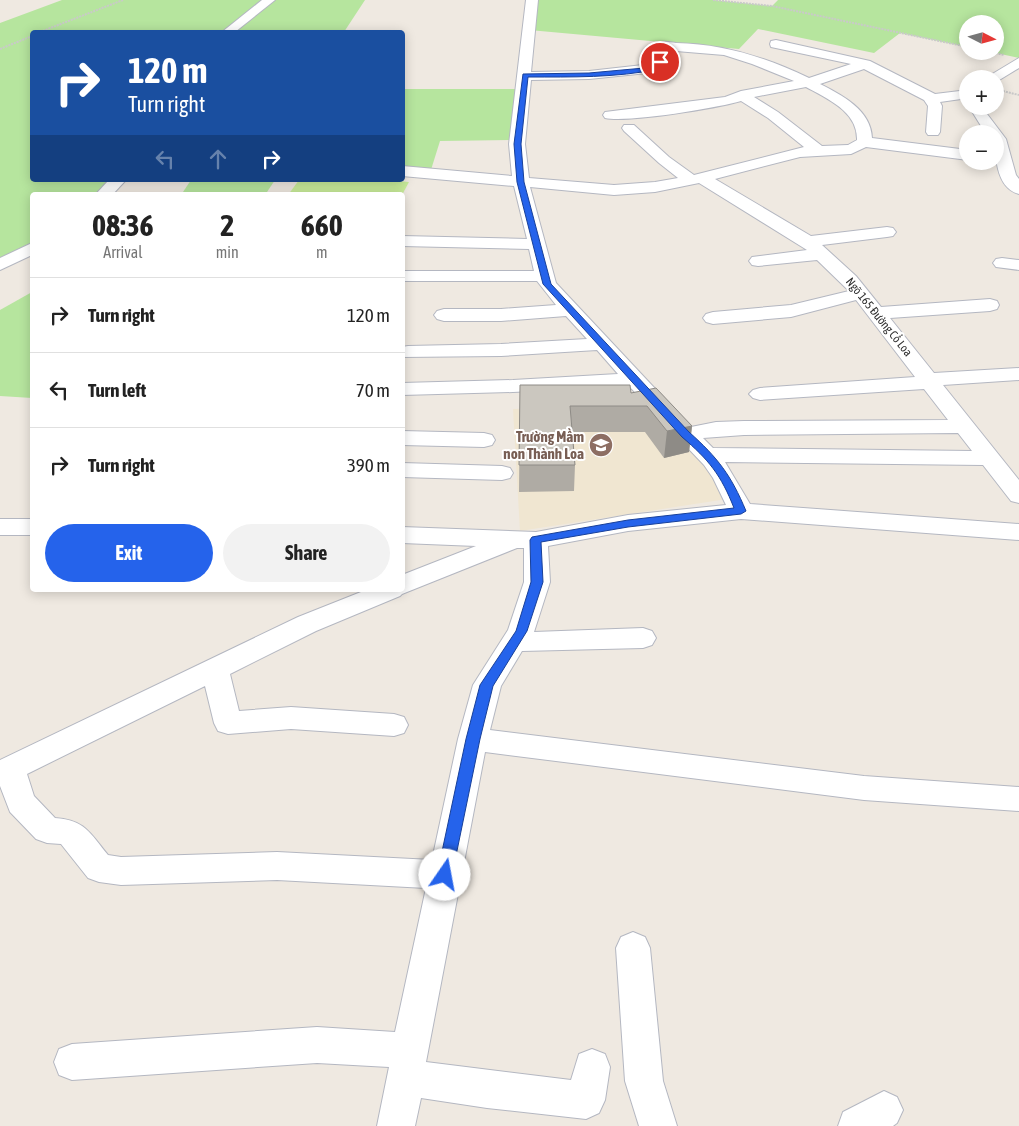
<!DOCTYPE html>
<html lang="en">
<head>
<meta charset="utf-8">
<style>
	:root { --surface:#fff; --page:#f2f2f2; --text:#222; --muted:#767676; --line:#e0e0e0; --accent:#2563eb }
	body { margin:0; font-family:"Asap Condensed",sans-serif; background:var(--page); color:var(--text); height:100vh; display:flex; flex-direction:column; font-size:19px; white-space:nowrap }
	* { box-sizing:border-box; margin:0 }
	p { font-size:16px; color:var(--muted) }
	.icon { flex:none; width:28px; height:28px; fill:none; stroke:currentColor; stroke-width:2; stroke-linecap:round; stroke-linejoin:round }
	.map { position:relative; flex:1; overflow:hidden }
	.panel { position:absolute; left:30px; top:192px; width:375px; height:400px; display:flex; flex-direction:column; background:var(--surface); border-radius:5px; box-shadow:0 2px 12px #0003 }
	.panel>* { flex:none }
	.guide { position:absolute; left:30px; top:30px; width:375px; height:152px; border-radius:5px; box-shadow:0 2px 12px #0003; background:#1a4fa0; color:#fff; overflow:hidden }
	.needle { width:32px; rotate:96deg }
	.tools { position:absolute; left:959px; top:15px; display:grid; gap:10px }
	.tools a { display:grid; place-items:center; width:45px; height:45px; border-radius:50%; background:var(--surface); box-shadow:0 2px 12px #0003; font-size:25px }
	.pin { position:absolute; display:grid; place-items:center; width:42px; height:42px; color:#fff; margin:-21px; border:2px solid #fff; border-radius:50%; box-shadow:0 1px 5px #0007 }
	.me { position:absolute; width:55px; margin:-28px; rotate:12deg; stroke-linejoin:round; filter:drop-shadow(0 0 4px #0008) }
	.turn { display:flex; align-items:center; gap:18px; height:105px; padding:0 15px; font-size:22px }
	.turn .icon { width:65px; height:65px; stroke-width:2.5 }
	.turn b { display:block; font-size:35px; line-height:42px }
	.lanes { display:flex; align-items:center; height:48px; padding:0 15px; background:#0003; justify-content:center; gap:25px; direction:ltr }
	.lanes .off { opacity:.35 }
	.eta { display:flex; justify-content:space-evenly; align-items:center; height:85px; text-align:center }
	.eta b { font-size:30px; font-weight:700; line-height:35px }
	.button { display:flex; gap:10px; margin-top:auto; padding:10px 15px }
	.button a { flex:1; height:58px; border-radius:30px; background:var(--accent); color:#fff; font-size:20px; font-weight:700; line-height:58px; text-align:center }
	.button a+a { background:var(--page); color:var(--text) }
	ul { padding:0; list-style:none }
	li { display:flex; align-items:center; gap:15px; height:75px; padding:0 15px; border-top:1px solid var(--line) }
	li div { flex:1 }
	li b { display:block; font-size:19px }
	li em { font-style:normal }
	.map>svg:first-child { display:block }
</style>
</head>
<body>
<div class="map">
<svg width="1019" height="1126" viewBox="0 0 1019 1126">
	<rect width="100%" height="100%" fill="#efe9e1"/>
	<polygon fill="#f0e6d1" points="654,405 718,480 727,499 520,531 513,409"/>
	<g fill="#b6e59e">
		<polygon points="62,0 365,0 344,32 32,32 32,180 118,180 103,195 32,195 32,248 0,265 0,23"/>
		<polygon points="532,0 713,0 772,6 778,0 1019,0 1019,58 987,51 995,51 995,24 968,24 967,47 900,33 874,53 758,29 739,49 529,30"/>
		<polygon points="402,89 523,89 518,140 440,141 430,173 403,171"/>
		<polygon points="191,180 275,180 265,195 181,195"/>
		<polygon points="32,292 32,398 0,396 0,310"/>
	</g>
	<polygon fill="#c9ec9a" points="299,180 387,180 409,182 402,195 288,195"/>
	<g fill="none" stroke-linecap="round" stroke-linejoin="round">
		<g stroke="#b4b7c1" stroke-width="2">
			<g id="street">
				<polygon points="262,0 275,0 235,32 222,32"/>
				<path d="M526,0H538L531,72L589,71L652,64L651,46C656,40 668,42 676,43C723,44 766,57 809,78L851,64L771,47L770,44L771,41L776,40L870,61L935,94L968,90V98L940,102L942,106L940,132L938,135H928L926,132L928,106L924,100L864,69L820,84C842,95 871,110 872,138L968,150V160L866,147L851,154L800,157L715,179L811,236L887,227L893,228L896,232L893,236L887,237L822,245L856,276L881,307L990,299L997,301L999,305L997,309L990,311L890,318L934,373L1019,368V380L943,385L1019,480V503L1011,501L983,465L725,462L750,504L1019,524V540L741,519L628,531L548,546L550,582L534,632L643,628L652,631L656,638L652,645L643,648L522,651L501,686L490,730L864,776L1019,787V811L864,800L485,752L426,1062L571,1080L579,1054L592,1049L605,1054L610,1067L605,1100L599,1113L586,1119L487,1108L421,1098L415,1126H377L389,1067L317,1063L72,1080L59,1075L54,1062L59,1049L72,1044L317,1027L395,1032L426,888L277,880L121,885L99,882L88,878L61,844L47,843L36,839L10,812L0,786V760L298,617L366,590H402V575L476,546L402,543V527L536,532L628,515L726,505L713,478L704,465L629,386L513,392L402,395V383L513,380L618,374L597,350L501,356L402,357V347L408,346L501,344L587,339L566,316L501,321H444L437,319L434,315L437,311L444,309H501L556,305L537,281H402V271H534L529,249L402,246V236L527,239L514,186L402,176V166L512,176L509,144ZM664,50L724,55L752,64L794,81L741,91L725,97L605,112L603,115L605,118C627,123 717,108 741,101L768,118L804,147L694,175L669,157L634,125H624L622,128L624,131L659,163L678,178L655,182L614,185L529,178L525,144L531,80L589,79L657,72L662,71L667,62ZM806,87C828,99 858,112 857,140L848,145L822,146L778,112L754,97ZM699,183L807,250L752,257L749,261L752,265L758,266L817,260L849,291L791,305L713,312L706,314L703,318L706,322L713,324L791,317L856,300L915,377L760,388L753,390L749,394L753,398L760,400L924,389L948,420L744,421L716,422L691,427L556,283L530,187L614,195L655,192ZM958,433L972,451L713,448L703,438L744,435ZM517,548H524V582L508,630L473,685L458,739L432,860L277,852L121,857L108,855C90,833 85,820 55,818L34,796L27,774L205,686L214,723L218,731L228,734L291,729L394,736L404,733L408,725L404,717L394,714L291,707L239,711L230,674L316,631L400,596L402,594Z"/>
				<polygon points="1019,58 1019,68 996,82 995,79 984,79"/>
				<path d="M968,105L981,106L1006,139L1016,175L1019,179V194C995,188 995,153 995,134H986Z"/>
				<polygon points="109,180 126,180 112,195 95,195"/>
				<polygon points="32,243 32,255 0,270 0,258"/>
				<polygon points="1002,258 1019,260 1019,270 996,267 993,263 996,259"/>
				<polygon points="402,431 484,433 492,435 495,440 492,445 484,447 402,445"/>
				<polygon points="402,463 502,466 510,468 513,473 510,478 502,480 402,477"/>
				<rect x="0" y="519" width="32" height="16"/>
				<polygon points="633,932 645,937 650,948 663,1081 677,1126 639,1126 625,1081 616,948 621,937"/>
				<polygon points="884,1091 897,1097 903,1110 897,1123 893,1126 838,1126 843,1112"/>
			</g>
		</g>
		<g stroke="#c9c9c9" stroke-width="2" stroke-dasharray="2 1" stroke-linecap="butt">
			<polyline points="713,0 772,6 968,47"/>
			<polyline points="40,32 123,0"/>
			<polyline points="0,49 32,36"/>
			<polyline points="987,51 1004,55"/>
			<polyline points="1003,91 1019,95"/>
		</g>
		<use href="#street" fill="#fff" fill-rule="evenodd"/>
	</g>
	<polygon fill="#afaba4" points="520,385 631,393 692,426 689,452 664,458 645,432 572,432 575,465 574,491 519,492"/>
	<polygon fill="#8e8b86" points="692,426 689,452 664,458 667,431"/>
	<polygon fill="#cbc7bf" stroke="#8e8b86" points="520,385 630,385 631,393 656,388 692,426 667,431 647,406 570,406 575,465 519,465"/>
	<path fill="#2563eb" stroke="#184099" d="M658,61L663,62L659,69C616,78 571,77 528,77L521,144L524,182L551,284L689,432C718,458 731,475 746,511L741,514L628,527L541,542L543,582L527,631L493,686L480,739L452,875L450,880L445,882L439,880L437,875L466,739L480,685L516,631L531,582L530,540L532,537L628,520L734,508C721,475 709,460 682,437L543,284L517,182L514,144L523,74L589,73L655,67Z"/>
	<defs>
		<g id="school-disc" transform="scale(1.25)"><circle r="9.5" fill="#8d6e63" stroke="#fff"/><path d="M0-5L7-2L0 1L-7-2ZM-4 1L0 2.5L4 1V4Q0 6-4 4Z" fill="#fff"/></g>
	</defs>
	<g fill-rule="evenodd">
		<use href="#school-disc" x="601" y="445"/>
	</g>
	<g text-anchor="middle" dominant-baseline="central" stroke-width="4" stroke-linejoin="round" paint-order="stroke">
		<g font-size="12" fill="#2e2e2e" stroke="#fff">
			<text transform="translate(879 317) rotate(51)">Ngõ 165 Đường Cổ Loa</text>
		</g>
		<g font-size="15" font-weight="bold" fill="#785e54" stroke="#fff" text-anchor="end">
			<text x="584" y="436">Trường Mầm<tspan x="584" dy="17">non Thành Loa</tspan></text>
		</g>
	</g>
</svg>
<div class="tools">
<a><svg class="needle" viewBox="-14 -14 28 28"><path d="M0-13l5 13h-10z" fill="#e53935"/><path d="M0 13l5-13h-10z" fill="#767676"/></svg></a>
<a>+</a>
<a>−</a>
</div>
<div class="pin" style="left:660px;top:62px;background:#d93025"><svg class="icon" aria-label="arrive" viewBox="0 0 24 24"><path d="M6 21V4h12l-3 4 3 4H6"/></svg></div>
<svg class="me" style="left:445px;top:875px" viewBox="-20 -20 40 40"><circle r="19" fill="#fff"/><path d="M0-13L10 11 0 6-10 11z" fill="#2563eb"/></svg>
<div class="guide">
<div class="turn"><svg class="icon" aria-label="right" viewBox="0 0 24 24"><path d="M7 20v-9h11M14 6l5 5-5 5"/></svg><div><b>120 m</b>Turn right</div></div>
<div class="lanes"><svg class="icon off" aria-label="left" viewBox="0 0 24 24"><path d="M17 20v-9H6M10 6l-5 5 5 5"/></svg><svg class="icon off" aria-label="ahead" viewBox="0 0 24 24"><path d="M12 20V5M6 11l6-6 6 6"/></svg><svg class="icon" aria-label="right" viewBox="0 0 24 24"><path d="M7 20v-9h11M14 6l5 5-5 5"/></svg></div>
</div>
<section class="panel">
<div class="eta">
<div><b>08:36</b><p>Arrival</p></div>
<div><b>2</b><p>min</p></div>
<div><b>660</b><p>m</p></div>
</div>
<ul>
<li><svg class="icon" aria-label="right" viewBox="0 0 24 24"><path d="M7 20v-9h11M14 6l5 5-5 5"/></svg><div><b>Turn right</b></div><em>120 m</em></li>
<li><svg class="icon" aria-label="left" viewBox="0 0 24 24"><path d="M17 20v-9H6M10 6l-5 5 5 5"/></svg><div><b>Turn left</b></div><em>70 m</em></li>
<li><svg class="icon" aria-label="right" viewBox="0 0 24 24"><path d="M7 20v-9h11M14 6l5 5-5 5"/></svg><div><b>Turn right</b></div><em>390 m</em></li>
</ul>
<div class="button"><a>Exit</a><a>Share</a></div>
</section>
</div>
</body>
</html>
